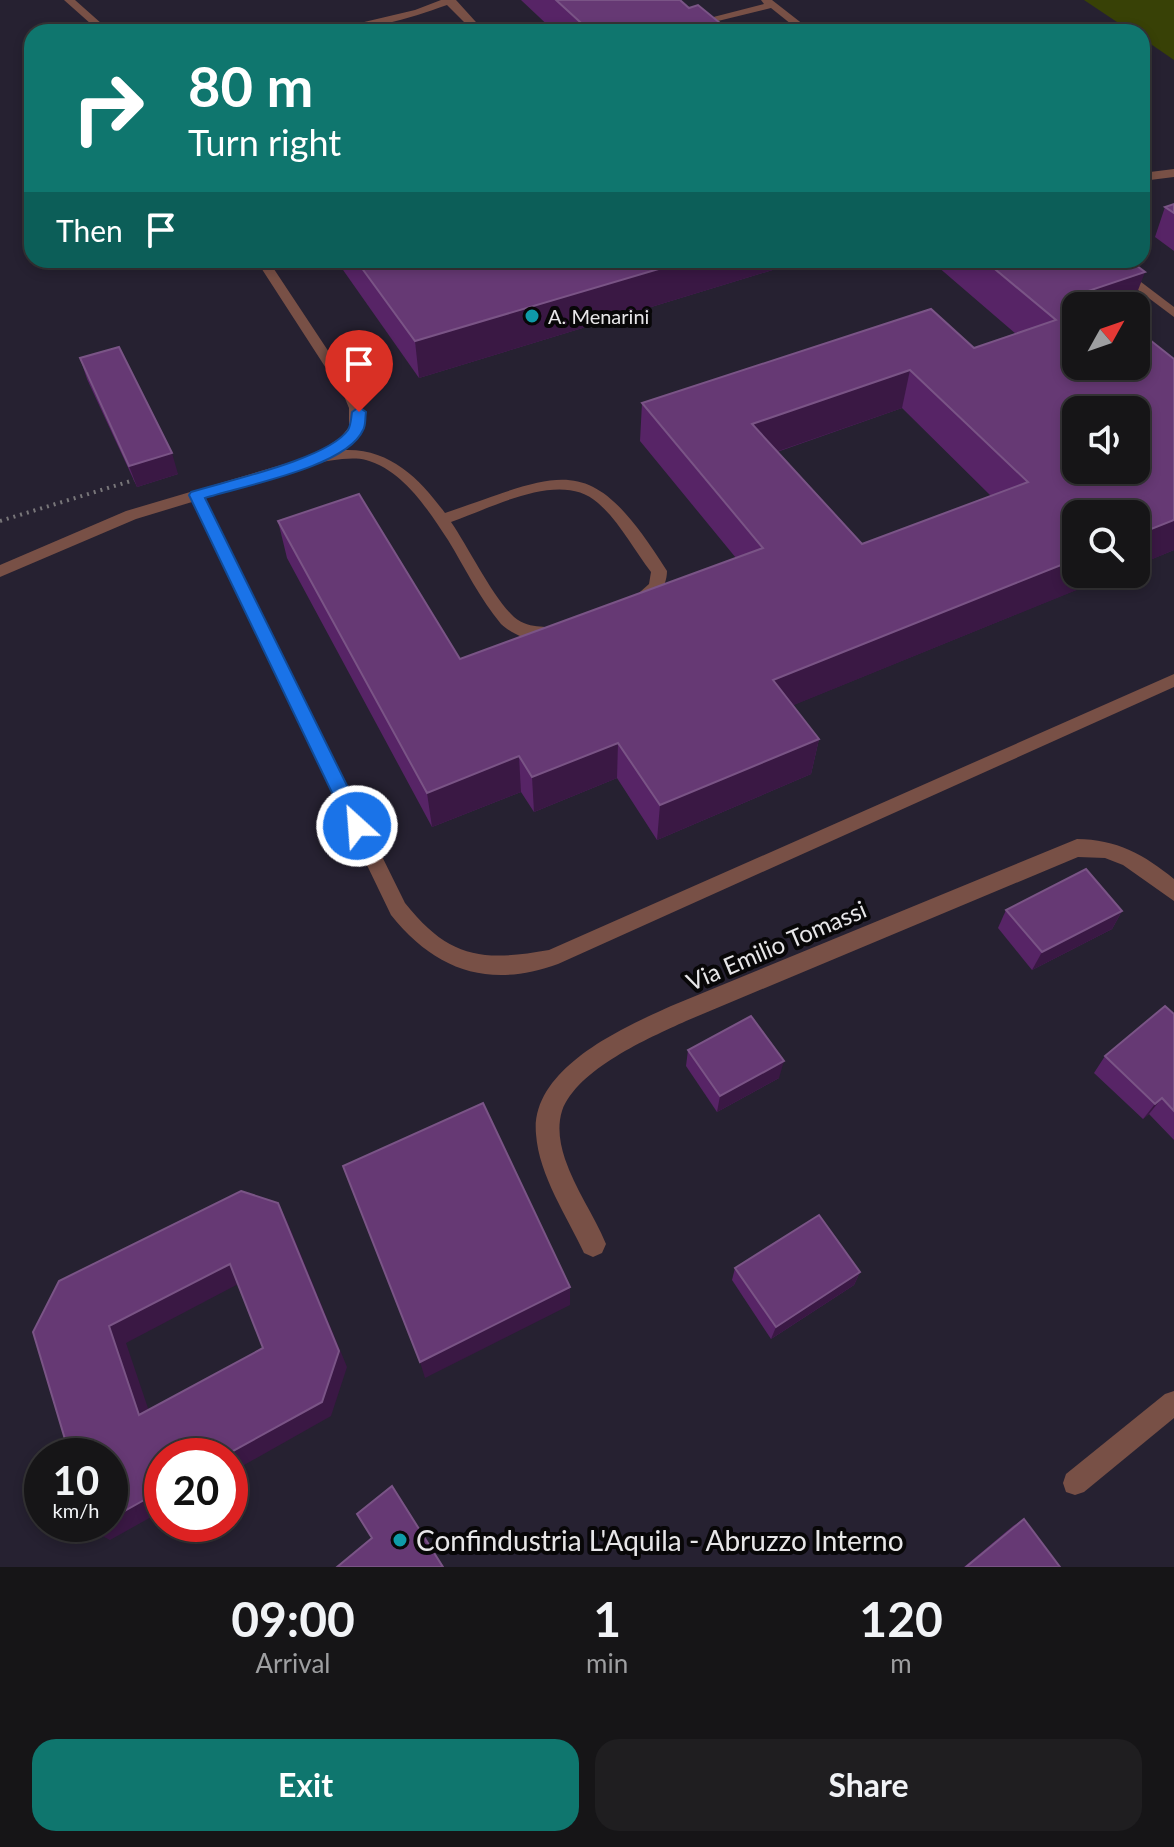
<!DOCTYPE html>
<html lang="en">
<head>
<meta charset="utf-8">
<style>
	:root { --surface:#161517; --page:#1f1e20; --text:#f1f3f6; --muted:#9e9fa1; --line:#353436; --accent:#0f766e }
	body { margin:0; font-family:Lato,sans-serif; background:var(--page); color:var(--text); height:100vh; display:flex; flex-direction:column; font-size:30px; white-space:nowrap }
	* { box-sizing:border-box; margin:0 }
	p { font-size:26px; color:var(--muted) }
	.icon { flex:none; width:44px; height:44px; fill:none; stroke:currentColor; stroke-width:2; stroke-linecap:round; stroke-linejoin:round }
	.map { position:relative; height:1567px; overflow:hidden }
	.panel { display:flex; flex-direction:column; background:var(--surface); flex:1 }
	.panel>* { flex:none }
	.banner { position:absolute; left:24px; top:24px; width:1126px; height:244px; border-radius:24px; box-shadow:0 4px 12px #0003,0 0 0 2px var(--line); background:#0f766e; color:#fff; overflow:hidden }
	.needle { width:52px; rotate:50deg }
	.buttons { position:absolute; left:1062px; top:292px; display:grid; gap:16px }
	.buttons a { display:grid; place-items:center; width:88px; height:88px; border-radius:16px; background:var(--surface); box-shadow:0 4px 12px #0003,0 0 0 2px var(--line); font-size:40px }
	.speed { position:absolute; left:24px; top:1438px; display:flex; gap:16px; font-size:40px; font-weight:700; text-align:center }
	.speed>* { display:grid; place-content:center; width:104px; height:104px; border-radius:50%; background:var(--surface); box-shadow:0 4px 12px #0003,0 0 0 2px var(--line); line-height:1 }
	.speed small { font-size:20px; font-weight:400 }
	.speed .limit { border:12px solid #d22; background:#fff; color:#111 }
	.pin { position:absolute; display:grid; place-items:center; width:68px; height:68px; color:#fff; margin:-82px -34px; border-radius:50% 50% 50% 0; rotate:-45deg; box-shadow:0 0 8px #0007 }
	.pin .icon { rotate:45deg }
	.me { position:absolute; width:88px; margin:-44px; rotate:334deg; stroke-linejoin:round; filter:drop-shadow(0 0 6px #0008) }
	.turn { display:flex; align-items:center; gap:28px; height:168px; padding:0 32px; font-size:36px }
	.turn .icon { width:104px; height:104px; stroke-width:2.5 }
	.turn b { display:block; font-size:56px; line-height:68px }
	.then { display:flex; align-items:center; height:76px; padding:0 32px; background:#0003; gap:16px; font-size:30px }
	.eta { display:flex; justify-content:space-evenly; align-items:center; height:136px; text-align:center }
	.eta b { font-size:48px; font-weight:700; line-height:56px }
	.button { display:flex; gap:16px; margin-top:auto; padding:16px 32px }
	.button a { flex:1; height:92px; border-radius:24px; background:var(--accent); color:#fff; font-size:32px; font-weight:700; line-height:92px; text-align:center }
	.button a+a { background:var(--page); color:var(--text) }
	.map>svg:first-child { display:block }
</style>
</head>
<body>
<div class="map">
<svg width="1174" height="1567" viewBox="0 0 1174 1567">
	<rect width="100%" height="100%" fill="#1e1c1f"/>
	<path fill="#262131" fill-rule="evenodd" d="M0,0H1174V1567H0ZM32,32H1142V260H32ZM1076,306H1136V366H1076ZM1076,410H1136V470H1076ZM1076,514H1136V574H1076ZM42,1456H110V1524H42ZM162,1456H230V1524H162Z"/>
	<polygon fill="#384106" points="1084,0 1174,0 1174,60 1142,38 1142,32 1132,32"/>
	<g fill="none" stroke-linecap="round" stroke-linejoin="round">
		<polyline stroke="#787679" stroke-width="4" stroke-dasharray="2 5" stroke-linecap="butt" points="0,521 134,480"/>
		<g fill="#785046" fill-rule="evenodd">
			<polygon points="64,0 75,0 111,32 100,32"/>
			<path d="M441,0H456L485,32H474L447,5C408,19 363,32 322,32L415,10Z"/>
			<polygon points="761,0 772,0 813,32 801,32 771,8 673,32 655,32 764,4"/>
			<polygon points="1174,169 1174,177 1142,181 1142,173"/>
			<path d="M256,260H268L358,396C367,419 364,434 344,450C390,448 420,479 445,513C567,471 590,449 667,571C667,589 652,608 633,604L631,600L649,584L651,572C634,550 619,521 598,503C561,469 492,508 451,522C469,548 493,598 514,617C531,632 551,622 559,633C544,649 515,637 501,624C480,599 465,568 448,540C429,511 403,470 366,460C330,451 243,487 205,498L405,903C449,958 481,962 549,950L1174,674V687L558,964C489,989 436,971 391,915L192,502L136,519L0,577V565L126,511L315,455L341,437L349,427V408L344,396Z"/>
			<polygon points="1098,260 1112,260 1174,307 1174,317"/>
			<polygon points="1174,1391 1174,1418 1084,1492 1075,1495 1066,1492 1063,1483 1066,1474 1165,1394"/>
		</g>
		<path fill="#785046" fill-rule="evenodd" d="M1077,839C1116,839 1145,855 1174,879V901L1123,865L1105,858L1078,857L686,1021C649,1038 577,1069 562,1111C557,1127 560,1144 565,1159C575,1189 594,1215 606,1244L602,1253L593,1257L584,1253C567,1216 539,1176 536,1134C530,1069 622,1028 671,1006Z"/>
	</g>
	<g fill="#572466" fill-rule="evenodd">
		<polygon points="521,0 680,0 689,8 731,32 555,32"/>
		<polygon points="1174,204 1174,251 1155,237 1165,207"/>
		<polygon points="336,260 805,260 419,378"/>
		<path d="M930,260H1129L1076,306L1174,359V550L793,705L819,739L811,774L657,840L617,778L534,812L521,792L432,827L287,558L278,521L460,659L736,558L640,441L642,403L974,348L1016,334ZM902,408L991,496L862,544L777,452Z"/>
		<polygon points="80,358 178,474 137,487 87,379"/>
		<polygon points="1006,910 1122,911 1112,929 1032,970 998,928"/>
		<polygon points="1174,1014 1174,1140 1149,1114 1143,1119 1094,1073 1105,1056"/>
		<polygon points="688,1050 779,1078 717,1112 686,1066"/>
		<polygon points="735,1268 860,1272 854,1285 771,1339 732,1280"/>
		<polygon points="1024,1519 1060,1567 964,1567 1013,1526"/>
	</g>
	<g fill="#3a1844">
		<polygon points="689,260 805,260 419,378 415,341"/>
		<polygon points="1145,272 1132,306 1083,306 1088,291"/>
		<polygon points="910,370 902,408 747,462 752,424"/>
		<polygon points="172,453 178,474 137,487 129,466"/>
		<polygon points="1174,520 1174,550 1136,566 1136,535"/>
		<polygon points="1076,559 1076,574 1116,574 767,716 773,680"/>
		<polygon points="819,739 811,774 657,840 660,805"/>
		<polygon points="618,743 617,778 534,812 532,777"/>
		<polygon points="519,756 521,792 432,827 427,793"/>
		<polygon points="1122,911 1112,929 1032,970 1042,952"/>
		<polygon points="784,1061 779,1078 717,1112 720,1096"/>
		<polygon points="1162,1098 1149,1114 1143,1119 1155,1104"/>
		<polygon points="278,1203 288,1223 347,1367 331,1416 230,1473 230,1456 224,1456 339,1351"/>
		<polygon points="230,1264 242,1282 126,1343 155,1429 139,1415 109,1326"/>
		<polygon points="860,1272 854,1285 771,1339 776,1327"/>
		<polygon points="570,1287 570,1305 425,1378 420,1362"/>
		<polygon points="162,1490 162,1511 110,1540 91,1530 101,1524 110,1524 110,1519"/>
	</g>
	<g fill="#663974" stroke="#7a5486" stroke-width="2" fill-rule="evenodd">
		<polygon points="556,0 680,0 689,8 698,5 731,32 591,32"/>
		<polygon points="423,23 432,32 382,32"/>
		<polygon points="308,25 314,32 278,32"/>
		<polygon points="1174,204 1174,213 1165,207"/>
		<polygon points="356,260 689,260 415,341"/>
		<path d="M984,260H1129L1145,272L1088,291L1108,306H1076V366H1136V329L1174,359V520L1136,535V514H1076V559L773,680L819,739L660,805L618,743L532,777L519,756L427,793L278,521L359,494L460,659L763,548L642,403L931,309L974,348L1056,320ZM910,370L1028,482L862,544L752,424ZM1076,410H1136V470H1076Z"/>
		<polygon points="119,347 172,453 129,466 80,358"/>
		<polygon points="1086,869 1122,911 1042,952 1006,910"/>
		<polygon points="1165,1006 1174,1014 1174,1111 1162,1098 1155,1104 1105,1056"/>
		<polygon points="751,1016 784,1061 720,1096 688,1050"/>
		<polygon points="483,1103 570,1287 420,1362 343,1166"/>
		<path d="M241,1191L278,1203L339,1351L322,1402L224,1456H162V1490L110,1519V1456H70L33,1332L59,1281ZM230,1264L263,1348L139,1415L109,1326Z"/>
		<polygon points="819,1215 860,1272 776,1327 735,1268"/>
		<polygon points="392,1486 443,1567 337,1567 372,1538 357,1514"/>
		<polygon points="1024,1519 1060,1567 966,1567"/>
		<polygon points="90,1524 101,1524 91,1530"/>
	</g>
	<path fill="#1a73e8" stroke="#114b97" stroke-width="2" d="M359,407L366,412C365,417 366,426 363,430C347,467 242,486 205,498L367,826L364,831H351L348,826L189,495L191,492C226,481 328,459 348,430C351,425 351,418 352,412Z"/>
	<g fill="#0f9aa8" stroke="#080708" stroke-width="3">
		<circle cx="532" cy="316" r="8"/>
		<circle cx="400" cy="1540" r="8"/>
	</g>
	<g text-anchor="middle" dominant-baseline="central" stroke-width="8" stroke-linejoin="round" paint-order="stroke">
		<g font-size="20" fill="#e7e6e8" stroke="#080708" text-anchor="start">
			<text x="548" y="316">A. Menarini</text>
		</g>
		<g font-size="24" fill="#e7e6e8" stroke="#080708">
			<text transform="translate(776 945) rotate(-23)">Via Emilio Tomassi</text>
		</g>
		<g font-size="28" fill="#e7e6e8" stroke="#080708" text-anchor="start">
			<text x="416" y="1540">Confindustria L'Aquila - Abruzzo Interno</text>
		</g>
	</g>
</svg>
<div class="buttons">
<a><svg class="needle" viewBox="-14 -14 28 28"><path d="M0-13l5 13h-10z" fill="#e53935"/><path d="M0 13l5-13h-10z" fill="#9e9fa1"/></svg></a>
<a><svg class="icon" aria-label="sound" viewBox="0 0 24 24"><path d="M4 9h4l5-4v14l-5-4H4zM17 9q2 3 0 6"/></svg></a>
<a><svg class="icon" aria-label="search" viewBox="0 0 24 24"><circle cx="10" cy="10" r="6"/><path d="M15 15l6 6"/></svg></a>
</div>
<div class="speed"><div>10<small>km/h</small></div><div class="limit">20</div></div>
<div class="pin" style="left:359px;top:412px;background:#d93025"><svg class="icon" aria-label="arrive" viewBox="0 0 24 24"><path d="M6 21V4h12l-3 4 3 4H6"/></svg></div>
<svg class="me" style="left:357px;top:826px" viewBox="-20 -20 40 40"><circle r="17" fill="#1a73e8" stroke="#fff" stroke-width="3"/><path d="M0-11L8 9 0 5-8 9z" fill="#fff"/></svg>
<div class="banner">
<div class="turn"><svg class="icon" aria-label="right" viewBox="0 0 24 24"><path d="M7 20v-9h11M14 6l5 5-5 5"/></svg><div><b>80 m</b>Turn right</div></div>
<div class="then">Then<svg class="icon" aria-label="arrive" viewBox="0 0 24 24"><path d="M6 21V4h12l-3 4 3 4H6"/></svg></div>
</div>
</div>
<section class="panel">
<div class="eta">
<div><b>09:00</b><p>Arrival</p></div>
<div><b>1</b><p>min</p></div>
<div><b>120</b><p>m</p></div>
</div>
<div class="button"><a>Exit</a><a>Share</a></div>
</section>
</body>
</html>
